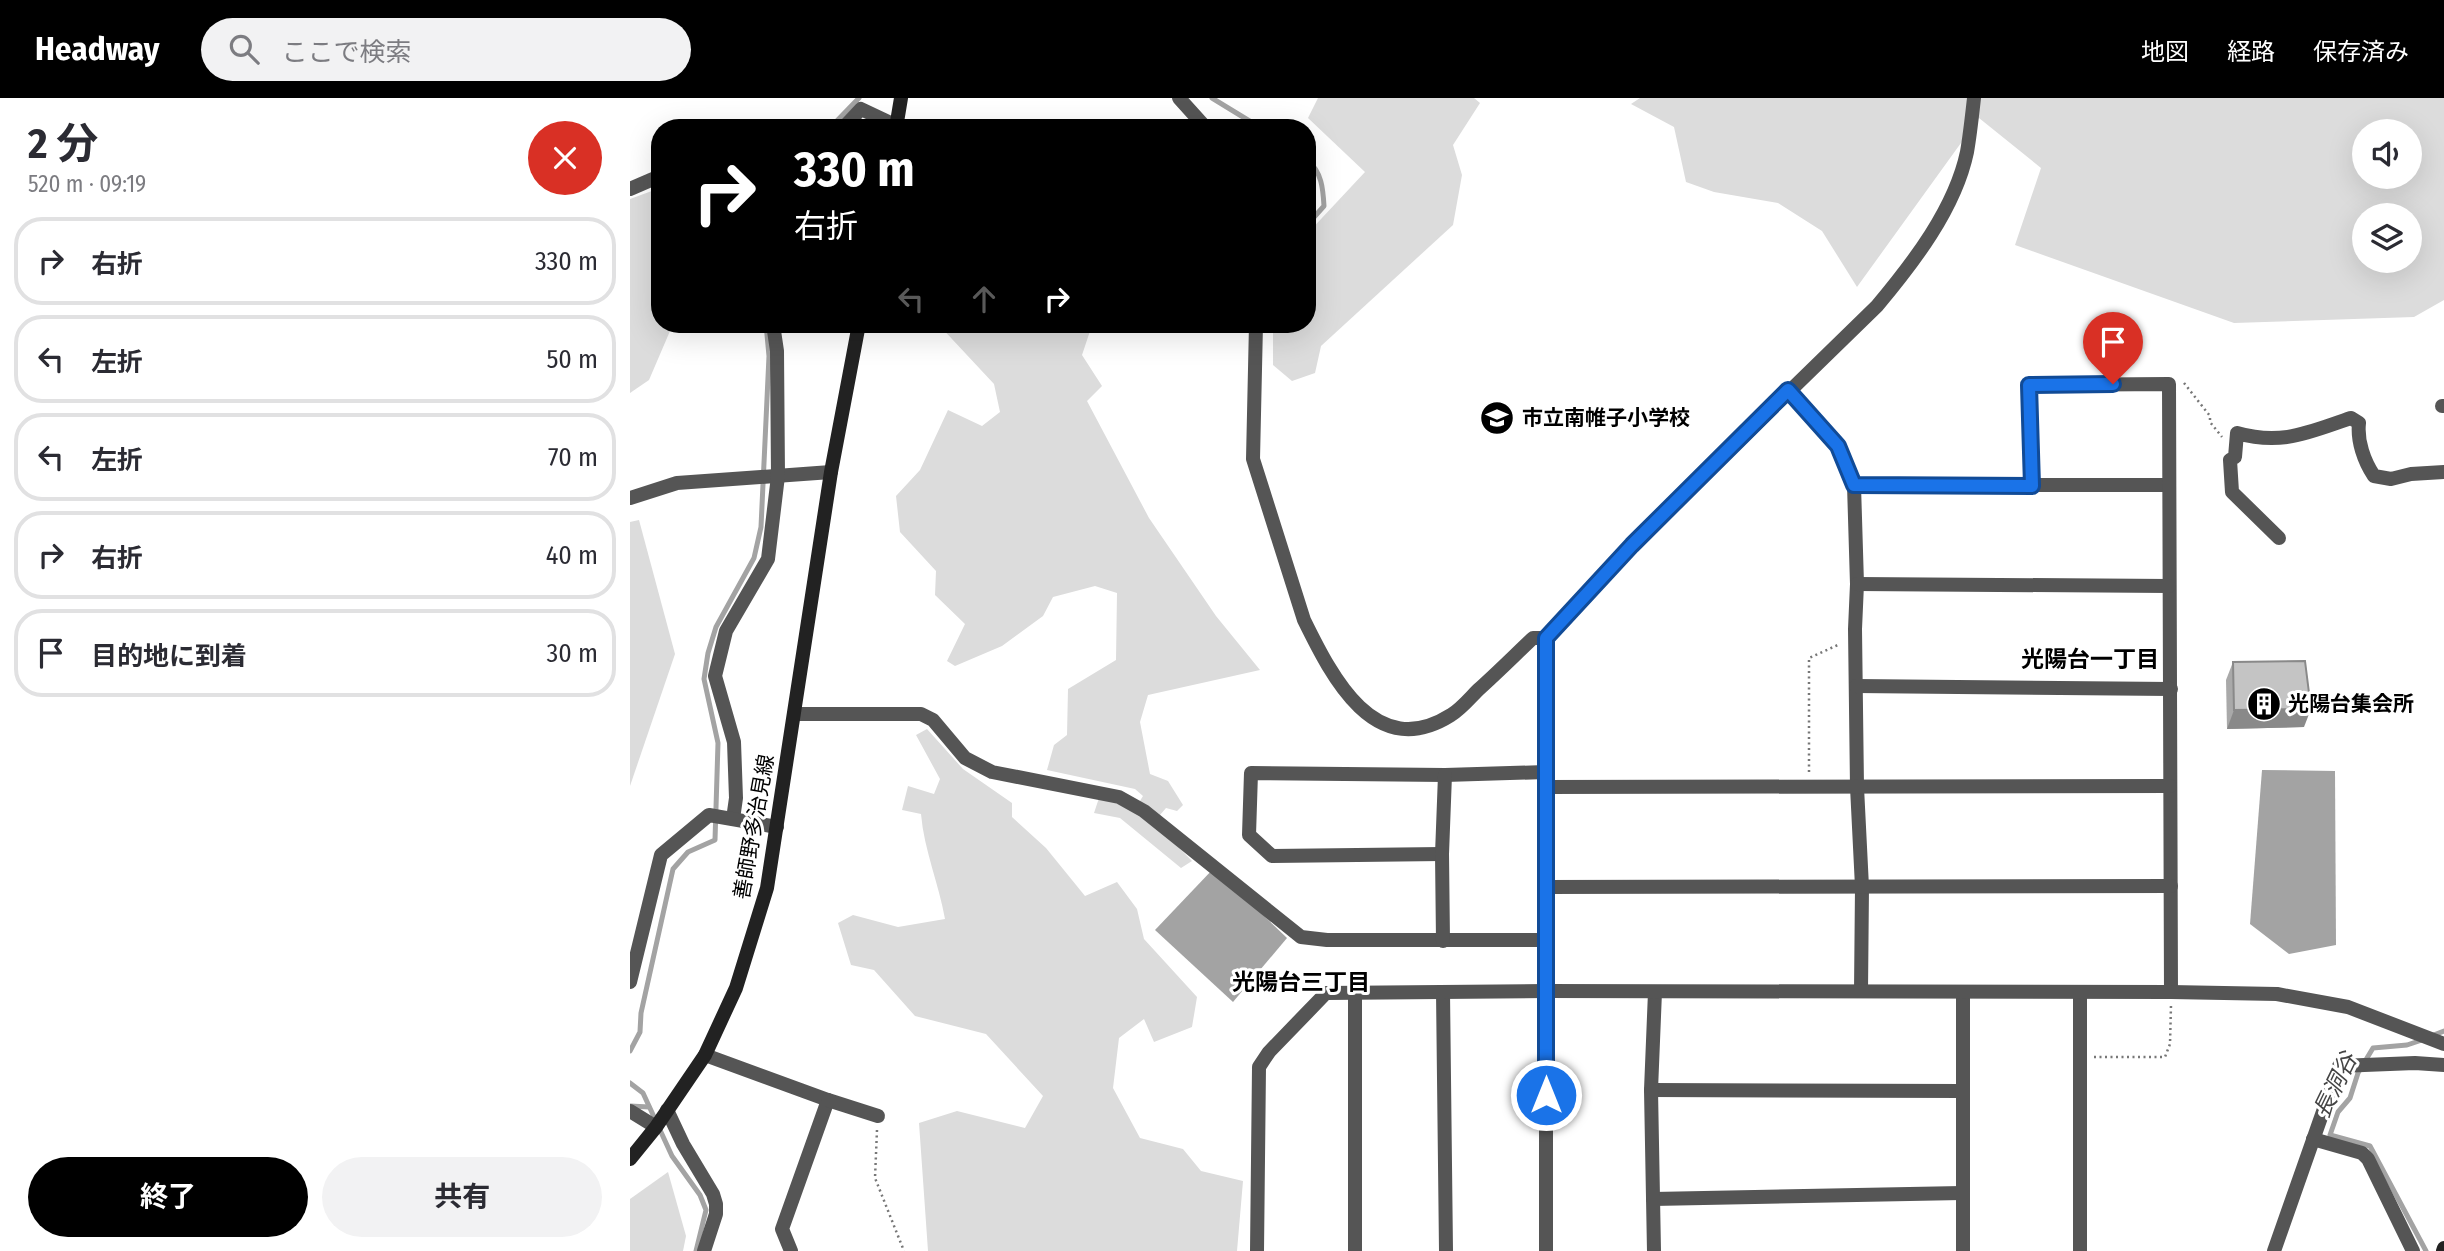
<!DOCTYPE html>
<html lang="ja">
<head>
<meta charset="utf-8">
<style>
	:root { --surface:#fff; --page:#f2f2f3; --text:#2b2b33; --muted:#7c7c81; --line:#e1e1e2; --accent:#000 }
	body { margin:0; font-family:"Fira Sans Condensed","Noto Sans JP",sans-serif; background:var(--page); color:var(--text); height:100vh; display:flex; flex-direction:column; font-size:26px; white-space:nowrap }
	* { box-sizing:border-box; margin:0 }
	p { font-size:23px; color:var(--muted) }
	.icon { flex:none; width:38px; height:38px; fill:none; stroke:currentColor; stroke-width:2; stroke-linecap:round; stroke-linejoin:round }
	.map { position:relative; flex:1; overflow:hidden }
	.details { display:flex; flex-direction:column; background:var(--surface); width:630px }
	.details>* { flex:none }
	.top-card { position:absolute; left:21px; top:21px; width:665px; height:214px; border-radius:28px; box-shadow:0 7px 28px #0002; background:#000; color:#fff; overflow:hidden }
	.controls { position:absolute; left:1722px; top:21px; display:grid; gap:14px }
	.controls a { display:grid; place-items:center; width:70px; height:70px; border-radius:50%; background:var(--surface); box-shadow:0 7px 28px #0002; font-size:35px }
	.pin { position:absolute; display:grid; place-items:center; width:60px; height:60px; color:#fff; margin:-72px -30px; border-radius:50% 50% 50% 0; rotate:-45deg; box-shadow:0 0 7px #0007 }
	.pin .icon { rotate:45deg }
	.me { position:absolute; width:77px; margin:-38px; rotate:0deg; stroke-linejoin:round; filter:drop-shadow(0 0 5px #0008) }
	.turn { display:flex; align-items:center; gap:24px; height:147px; padding:0 28px; font-size:32px }
	.turn .icon { width:91px; height:91px; stroke-width:2.5 }
	.turn b { display:block; font-size:49px; line-height:60px }
	.lanes { display:flex; align-items:center; height:66px; padding:0 28px; background:#0003; justify-content:center; gap:35px; direction:ltr }
	.lanes .off { opacity:.35 }
	.round { display:grid; place-items:center; flex:none; width:74px; height:74px; border-radius:37px; background:var(--page) }
	.summary { display:flex; align-items:center; justify-content:space-between; height:119px; padding:0 28px }
	h1 { font-size:42px; font-weight:700; line-height:52px }
	.button { display:flex; gap:14px; margin-top:auto; padding:14px 28px }
	.button a { flex:1; height:80px; border-radius:42px; background:var(--accent); color:#fff; font-size:28px; font-weight:700; line-height:80px; text-align:center }
	.button a+a { background:var(--page); color:var(--text) }
	ul { padding:0; list-style:none }
	li { display:flex; align-items:center; gap:21px; height:88px; margin:0 14px 10px; padding:0 14px; border:4px solid var(--line); border-radius:28px }
	li div { flex:1 }
	li b { display:block; font-size:26px }
	li em { font-style:normal }
	header { display:flex; align-items:center; gap:42px; box-sizing:border-box; height:98px; padding:0 35px; background:var(--accent); color:#fff }
	header strong { font-size:33px }
	nav { display:flex; gap:38px; margin-inline-start:auto; font-size:24px }
	.search { width:490px; height:63px; background:var(--page); display:flex; align-items:center; gap:18px; box-sizing:border-box; padding:0 24px; border-radius:38px; color:var(--muted); font-size:26px }
	main { display:flex; flex:1; min-height:0 }
	.map>svg:first-child { display:block }
</style>
</head>
<body>
<header>
<strong>Headway</strong>
<div class="search"><svg class="icon" aria-label="search" viewBox="0 0 24 24"><circle cx="10" cy="10" r="6"/><path d="M15 15l6 6"/></svg>ここで検索</div>
<nav><a>地図</a><a>経路</a><a>保存済み</a></nav>
</header>
<main>
<section class="details">
<div class="summary"><div><h1>2 分</h1><p>520 m · 09:19</p></div><a class="round" style="background:#d93025;color:#fff"><svg class="icon" aria-label="close" viewBox="0 0 24 24"><path d="M6 6l12 12M18 6L6 18"/></svg></a></div>
<ul>
<li><svg class="icon" aria-label="right" viewBox="0 0 24 24"><path d="M7 20v-9h11M14 6l5 5-5 5"/></svg><div><b>右折</b></div><em>330 m</em></li>
<li><svg class="icon" aria-label="left" viewBox="0 0 24 24"><path d="M17 20v-9H6M10 6l-5 5 5 5"/></svg><div><b>左折</b></div><em>50 m</em></li>
<li><svg class="icon" aria-label="left" viewBox="0 0 24 24"><path d="M17 20v-9H6M10 6l-5 5 5 5"/></svg><div><b>左折</b></div><em>70 m</em></li>
<li><svg class="icon" aria-label="right" viewBox="0 0 24 24"><path d="M7 20v-9h11M14 6l5 5-5 5"/></svg><div><b>右折</b></div><em>40 m</em></li>
<li><svg class="icon" aria-label="arrive" viewBox="0 0 24 24"><path d="M6 21V4h12l-3 4 3 4H6"/></svg><div><b>目的地に到着</b></div><em>30 m</em></li>
</ul>
<div class="button"><a>終了</a><a>共有</a></div>
</section>
<div class="map">
<svg width="1814" height="1153" viewBox="0 0 1814 1153">
	<rect width="100%" height="100%" fill="#fff"/>
	<g fill="#dcdcdc" fill-rule="evenodd">
		<polygon points="688,0 844,0 850,5 823,47 832,77 823,127 691,248 685,275 662,283 643,267 643,226 677,226 677,136 735,74 678,20"/>
		<path d="M1010,0H1814V202L1784,219L1604,225L1385,147L1411,70L1349,20L1227,189L1192,133L1148,105L1084,94L1056,84L1044,29L1001,6ZM1734,33H1780V79H1734ZM1734,117H1780V163H1734Z"/>
		<polygon points="30,90 30,226 43,226 19,282 0,295 0,101"/>
		<polygon points="308,226 465,226 462,227 452,257 472,288 457,303 519,420 586,518 630,572 518,597 510,624 520,676 538,683 553,707 547,713 536,710 524,724 562,763 551,770 490,720 464,715 469,700 488,703 505,711 513,698 505,691 417,672 424,647 437,637 438,591 486,562 487,495 465,488 423,499 413,518 372,548 325,568 317,563 335,526 305,497 306,473 270,434 266,398 290,372 318,312 352,328 370,314 364,286"/>
		<polygon points="9,422 45,556 0,688 0,424"/>
		<path d="M297,631L333,671L382,705V719L416,750L455,798L487,784L507,811L514,841L567,899L562,929L524,944L514,921L489,940L483,990L510,1040L553,1051L571,1073L613,1083L607,1153H298L289,1025L327,1013L395,1030L413,998L356,936L285,918L244,872L221,867L208,825L223,817L268,829L315,821C309,786 294,752 291,716L272,712L278,688L304,696L310,681L286,637Z"/>
		<polygon points="38,1074 56,1138 53,1153 0,1153 0,1101"/>
	</g>
	<g fill="#a3a3a3">
		<polygon points="1632,672 1705,673 1706,847 1659,856 1620,826"/>
		<polygon points="584,770 657,840 603,904 525,832"/>
	</g>
	<g fill="none" stroke-linecap="round" stroke-linejoin="round">
		<g stroke="#a3a3a3" stroke-width="5">
			<polyline points="582,0 631,30"/>
			<polyline points="200,30 229,0"/>
			<path d="M677,62C692,74 693,91 694,108L677,127"/>
			<polyline points="1801,938 1814,933"/>
			<polyline points="1792,942 1777,947 1743,950 1728,975 1720,1000 1708,1014 1700,1037 1740,1048 1796,1153"/>
			<polyline points="0,953 10,934 11,915 43,771 58,754 85,742 88,645 74,581 78,555 86,529 124,460 131,429 139,258 136,226"/>
			<polyline points="0,985 13,995 42,1058 70,1097 76,1112 66,1153"/>
			<polyline points="0,1008 19,1009"/>
		</g>
		<g stroke="#777" stroke-width="2.5" stroke-dasharray="2 3.5" stroke-linecap="butt">
			<polyline points="1554,285 1580,318 1580,324 1592,339"/>
			<polyline points="1179,674 1179,560 1210,546"/>
			<polyline points="1464,959 1535,959 1540,946 1541,907"/>
			<polyline points="247,1032 245,1080 274,1153"/>
		</g>
		<g stroke="#555" stroke-width="14">
			<polyline points="549,0 576,30"/>
			<polyline points="213,30 231,11 267,28"/>
			<polyline points="0,91 30,78"/>
			<path d="M626,226L623,361L674,522C702,579 745,665 821,617C831,611 840,600 848,592C867,575 885,557 903,540H916"/>
			<polyline points="1158,292 1208,348 1224,387 1227,486 1225,531 1227,689 1232,789 1231,893"/>
			<polyline points="1812,308 1814,308"/>
			<polyline points="1224,387 1539,387"/>
			<polyline points="1402,388 1399,287 1539,286 1541,894"/>
			<polyline points="0,400 47,385 201,374"/>
			<path d="M1649,440L1602,394L1600,362L1605,359L1607,335C1652,348 1679,334 1721,320L1729,325C1727,343 1734,363 1744,378L1761,381L1781,376L1814,374"/>
			<polyline points="1227,486 1539,488"/>
			<polyline points="1226,588 1541,591"/>
			<polyline points="166,616 291,616 303,622 335,660 362,674 489,699 514,713 671,839 697,842 915,842"/>
			<polyline points="915,689 1540,688"/>
			<polyline points="103,721 106,700 104,644 85,578 96,533 138,461 148,378 147,253 143,226"/>
			<polyline points="812,756 642,758 619,737 621,675 815,677 915,674"/>
			<polyline points="915,789 1541,788"/>
			<polyline points="813,843 812,756 815,677"/>
			<polyline points="0,884 31,757 79,717 147,729"/>
			<polyline points="813,894 816,1153"/>
			<polyline points="1450,894 1450,1153"/>
			<polyline points="725,895 725,1153"/>
			<polyline points="75,957 198,1002 152,1131 161,1153"/>
			<polyline points="1021,992 1332,993"/>
			<polyline points="198,1002 248,1018"/>
			<polyline points="37,1012 53,1046 83,1096 86,1106 86,1116 74,1153"/>
			<polyline points="0,1013 26,1029"/>
			<polyline points="1683,1041 1732,1055 1738,1061 1783,1153"/>
			<polyline points="1023,1101 1332,1095"/>
			<polyline points="1024,1153 1021,992 1025,894"/>
			<polyline points="1333,1153 1333,894"/>
			<polyline points="1644,1153 1709,968 1785,965 1814,967"/>
		</g>
		<g stroke="#555" stroke-width="14">
			<polyline points="627,1153 629,969 639,954 696,895 915,893 1541,894 1647,896 1718,909 1814,946"/>
			<path d="M916,1153V540L1002,447L1247,208C1283,165 1325,111 1337,54C1340,37 1342,18 1344,0"/>
		</g>
		<g stroke="#222" stroke-width="14">
			<polyline points="266,30 271,0"/>
			<polyline points="0,1061 26,1029 75,957 106,890 137,790 201,374 229,226"/>
			<polyline points="1813,1153 1814,1150"/>
		</g>
	</g>
	<polygon fill="#a9a9a9" points="1603,564 1674,629 1597,631 1596,582"/>
	<polygon fill="#898989" points="1681,611 1674,629 1597,631 1604,612"/>
	<polygon fill="#c4c4c4" stroke="#898989" stroke-width="2" points="1675,563 1681,611 1604,612 1603,564"/>
	<g fill="none" stroke-linecap="round" stroke-linejoin="round">
		<g stroke="#114b97" stroke-width="18">
			<polyline id="route" points="916,997 916,540 1002,447 1158,292 1208,348 1224,387 1402,388 1399,287 1483,286"/>
		</g>
		<use href="#route" stroke="#1a73e8" stroke-width="12"/>
	</g>
	<defs>
		<g id="school-disc" transform="scale(1.75)"><circle r="9.5" fill="#000" stroke="#fff"/><path d="M0-5L7-2L0 1L-7-2ZM-4 1L0 2.5L4 1V4Q0 6-4 4Z" fill="#fff"/></g>
		<g id="building-disc" transform="scale(1.75)"><circle r="9.5" fill="#000" stroke="#fff"/><path d="M-4-6H4V6H1V3H-1V6H-4ZM-2.5-4.3h1.7v1.8h-1.7ZM.8-4.3h1.7v1.8H.8ZM-2.5-1h1.7V.8h-1.7ZM.8-1h1.7V.8H.8Z" fill="#fff"/></g>
	</defs>
	<g fill-rule="evenodd">
		<use href="#school-disc" x="867" y="320"/>
		<use href="#building-disc" x="1634" y="606"/>
	</g>
	<g text-anchor="middle" dominant-baseline="central" stroke-width="6" stroke-linejoin="round" paint-order="stroke">
		<g font-size="21" font-weight="bold" fill="#000" stroke="#fff" text-anchor="start">
			<text x="892" y="320">市立南帷子小学校</text>
			<text x="1658" y="606">光陽台集会所</text>
		</g>
		<g font-size="21" fill="#000" stroke="#fff">
			<text transform="translate(124 729) rotate(-80)">善師野多治見線</text>
		</g>
		<g font-size="23" font-weight="bold" fill="#000" stroke="#fff">
			<text x="1460" y="561">光陽台一丁目</text>
			<text x="671" y="884">光陽台三丁目</text>
		</g>
		<g font-size="23" font-style="italic" fill="#444" stroke="#fff">
			<text transform="translate(1705 987) rotate(-64)">長洞谷</text>
		</g>
	</g>
</svg>
<div class="controls">
<a><svg class="icon" aria-label="sound" viewBox="0 0 24 24"><path d="M4 9h4l5-4v14l-5-4H4zM17 9q2 3 0 6"/></svg></a>
<a><svg class="icon" aria-label="layers" viewBox="0 0 24 24"><path d="M12 4l9 5-9 5-9-5zM3 14l9 5 9-5"/></svg></a>
</div>
<div class="pin" style="left:1483px;top:286px;background:#d93025"><svg class="icon" aria-label="arrive" viewBox="0 0 24 24"><path d="M6 21V4h12l-3 4 3 4H6"/></svg></div>
<svg class="me" style="left:916px;top:997px" viewBox="-20 -20 40 40"><circle r="17" fill="#1a73e8" stroke="#fff" stroke-width="3"/><path d="M0-11L8 9 0 5-8 9z" fill="#fff"/></svg>
<div class="top-card">
<div class="turn"><svg class="icon" aria-label="right" viewBox="0 0 24 24"><path d="M7 20v-9h11M14 6l5 5-5 5"/></svg><div><b>330 m</b>右折</div></div>
<div class="lanes"><svg class="icon off" aria-label="left" viewBox="0 0 24 24"><path d="M17 20v-9H6M10 6l-5 5 5 5"/></svg><svg class="icon off" aria-label="ahead" viewBox="0 0 24 24"><path d="M12 20V5M6 11l6-6 6 6"/></svg><svg class="icon" aria-label="right" viewBox="0 0 24 24"><path d="M7 20v-9h11M14 6l5 5-5 5"/></svg></div>
</div>
</div>
</main>
</body>
</html>
